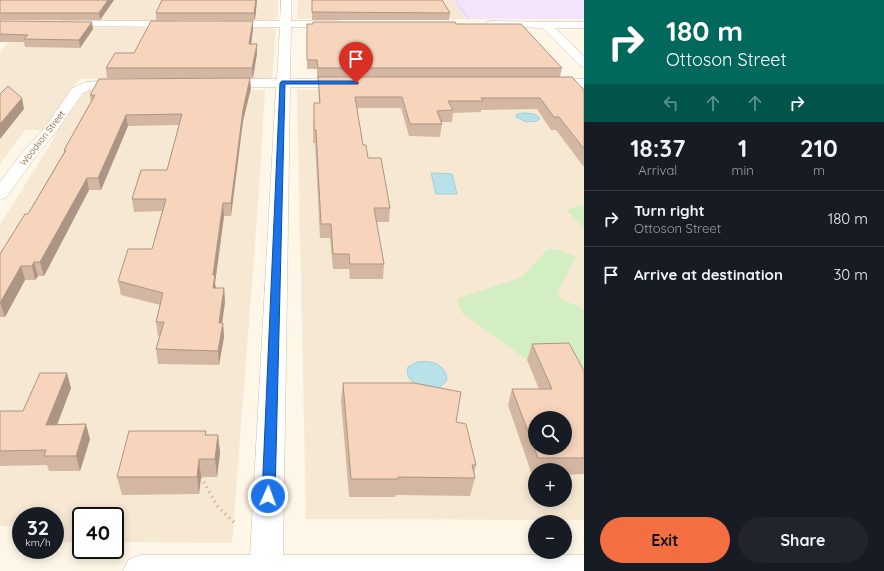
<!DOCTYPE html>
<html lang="en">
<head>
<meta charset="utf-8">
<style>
	:root { --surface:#171b24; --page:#20242c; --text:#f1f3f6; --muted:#9ea1a6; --line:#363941; --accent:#f36f41 }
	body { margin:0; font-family:Quicksand,sans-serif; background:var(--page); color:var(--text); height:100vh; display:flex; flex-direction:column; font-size:15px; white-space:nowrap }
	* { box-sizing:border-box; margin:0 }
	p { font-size:13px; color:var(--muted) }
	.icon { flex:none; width:22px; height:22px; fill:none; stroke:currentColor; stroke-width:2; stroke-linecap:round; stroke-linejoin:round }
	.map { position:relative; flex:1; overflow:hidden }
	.drawer { display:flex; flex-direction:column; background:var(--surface); width:300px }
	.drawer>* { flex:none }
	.banner { background:#00695c; color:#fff; overflow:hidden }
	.controls { position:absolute; left:528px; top:411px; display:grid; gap:8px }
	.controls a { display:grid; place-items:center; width:44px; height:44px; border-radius:50%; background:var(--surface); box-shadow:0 2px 10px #0003; font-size:20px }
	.speed { position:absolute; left:12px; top:507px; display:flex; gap:8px; font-size:20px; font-weight:700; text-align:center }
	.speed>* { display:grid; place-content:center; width:52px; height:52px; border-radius:50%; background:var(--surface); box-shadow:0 2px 10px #0003; line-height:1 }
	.speed small { font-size:10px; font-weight:400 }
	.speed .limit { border:2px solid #111; border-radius:6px; background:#fff; color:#111 }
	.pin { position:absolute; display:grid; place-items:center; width:34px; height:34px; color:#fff; margin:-41px -17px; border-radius:50% 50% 50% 0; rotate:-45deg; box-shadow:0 0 4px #0007 }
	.pin .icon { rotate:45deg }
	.me { position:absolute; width:44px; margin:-22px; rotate:2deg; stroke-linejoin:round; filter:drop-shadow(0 0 3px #0008) }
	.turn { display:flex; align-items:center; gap:14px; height:84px; padding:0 16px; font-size:18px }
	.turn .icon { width:52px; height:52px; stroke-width:2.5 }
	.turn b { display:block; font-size:28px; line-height:34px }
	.lanes { display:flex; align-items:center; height:38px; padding:0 16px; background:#0003; justify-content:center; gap:20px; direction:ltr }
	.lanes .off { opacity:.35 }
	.eta { display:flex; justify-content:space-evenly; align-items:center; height:68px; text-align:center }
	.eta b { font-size:24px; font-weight:800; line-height:28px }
	.button { display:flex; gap:8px; margin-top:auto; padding:8px 16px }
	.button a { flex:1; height:46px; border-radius:24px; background:var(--accent); color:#111; font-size:16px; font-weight:800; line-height:46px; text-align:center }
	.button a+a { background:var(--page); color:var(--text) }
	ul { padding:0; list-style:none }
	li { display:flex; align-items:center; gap:12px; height:56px; padding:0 16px; border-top:1px solid var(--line) }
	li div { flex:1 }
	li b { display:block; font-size:15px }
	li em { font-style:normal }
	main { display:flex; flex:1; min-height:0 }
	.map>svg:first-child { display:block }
</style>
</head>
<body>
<main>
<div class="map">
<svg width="584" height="571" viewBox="0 0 584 571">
	<rect width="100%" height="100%" fill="#fef6e7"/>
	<g fill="#f7e8d4" fill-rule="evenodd">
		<polygon points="0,0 278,0 278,19 260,22 0,21"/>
		<polygon points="298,0 452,0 465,19 297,19"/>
		<polygon points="38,27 273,28 276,30 272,78 265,79 79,79 44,130 25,130 0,164 0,51 22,29"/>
		<path d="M584,89V520L306,519L297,90ZM535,418H565V448H535ZM535,470H565V500H535Z"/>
		<polygon points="86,90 265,90 258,205 232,543 115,542 115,516 81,516 81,542 55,542 55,516 21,516 21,542 13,542 18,526 0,526 0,225 50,145 59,128"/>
	</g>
	<polygon fill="#f3e3fb" points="452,0 584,0 584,19 465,19"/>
	<g fill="#d3eec3">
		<polygon points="580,205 584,206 584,229 567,210"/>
		<polygon points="548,249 561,250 576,257 557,293 565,301 584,309 584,386 552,378 462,313 457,299 522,277"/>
	</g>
	<g fill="#b9e1ea" stroke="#9ed1dd">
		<polygon points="523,113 534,114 540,118 537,121 526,122 516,117 517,114"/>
		<polygon points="431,173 452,174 457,194 436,194"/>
		<path d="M417,362C431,360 446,364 447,380C444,384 439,389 434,389C421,389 404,382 408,367Z"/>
	</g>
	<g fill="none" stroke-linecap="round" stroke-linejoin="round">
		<g stroke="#d2beab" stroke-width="1">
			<g id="minor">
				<polygon points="281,0 291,0 291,21 337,21 342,24 337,27 291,27 290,79 347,79 352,80 354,83 352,86 347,87 290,87 283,555 584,555 584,571 123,571 128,560 140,555 250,555 276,87 222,87 217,86 215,83 217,80 222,79 277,79 280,27 223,27 218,24 223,21 280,21"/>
				<polygon points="63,21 179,21 184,24 179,27 59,26 58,24"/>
				<polygon points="491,21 584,22 584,28 555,28 584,56 584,67 580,66 543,28 487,26 486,24 487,22"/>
				<polygon points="125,79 130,80 132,83 130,86 89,90 82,94 56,132 33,160 6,198 0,199 0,182 21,154 46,126 72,88 86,82"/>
				<polygon points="548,79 584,79 584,87 543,86 541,83 543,80"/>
			</g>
		</g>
		<polyline stroke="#dcb89e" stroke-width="1.5" stroke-dasharray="0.5 1.5" stroke-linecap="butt" points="455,0 469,20"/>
		<polyline stroke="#dcb89e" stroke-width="3.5" stroke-dasharray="1.5 4" stroke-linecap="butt" points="201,477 218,507 236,524"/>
		<use href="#minor" fill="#fff" fill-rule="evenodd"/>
	</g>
	<g fill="#d4b7a2">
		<polygon points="0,0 114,0 100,20 0,20"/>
		<polygon points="257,0 255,20 156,20 156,13"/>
		<polygon points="312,0 450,13 449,20 312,20"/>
		<polygon points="0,21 93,29 80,48 25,47 24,42 0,42"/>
		<polygon points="253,21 253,29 251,44 257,53 253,78 107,78 106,68 134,53"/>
		<polygon points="307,24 456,24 562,68 560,77 584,90 584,167 556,130 551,130 537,109 481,110 481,112 453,113 452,122 441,122 442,124 440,137 409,136 401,108 357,108 363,145 390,208 389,222 376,222 384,264 383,279 350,279 349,269 333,269 330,238 320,238 315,143 313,143 314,103 319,103 318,78 317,78 317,69 307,69"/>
		<polygon points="251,88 243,121 231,216 224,216 215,283 216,288 224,288 225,302 222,323 223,323 224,337 219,365 158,364 156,349 160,336 158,336 156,322 160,305 121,295 118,281 152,249 162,211 134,212 132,199 167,170 179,125 128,126 101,190 89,190 44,276 38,276 35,280 25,280 5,317 0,317 0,254 28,214 64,152 64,150 91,102 90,95"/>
		<polygon points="532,344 584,371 584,474 565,475 565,470 535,470 535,475 532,475 508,405 512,389 539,389 527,360"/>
		<polygon points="343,383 456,422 476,465 474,474 475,478 470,496 396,495 395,497 349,497 341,400"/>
		<polygon points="71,388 57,425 90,439 80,471 49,471 47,465 0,466 0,411 23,411"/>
		<polygon points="206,431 206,435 218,435 220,453 217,477 201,477 199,494 122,495 117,477"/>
	</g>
	<g fill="#ac9584">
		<polygon points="108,0 114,0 100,20 99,13"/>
		<polygon points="256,0 257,0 255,20 254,13"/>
		<polygon points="253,21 253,29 250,53 249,44"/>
		<polygon points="92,22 93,29 80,48 79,40"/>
		<polygon points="257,44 257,53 253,78 252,68"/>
		<polygon points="250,78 251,88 243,121 231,216 231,203 243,110"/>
		<polygon points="22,98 24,109 0,139 0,124"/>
		<polygon points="126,115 128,126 101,190 98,178"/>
		<polygon points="87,178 89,190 44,276 40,262"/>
		<polygon points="223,203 224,216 215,283 216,289 213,288 213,275"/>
		<polygon points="34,262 38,276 35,280 32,266"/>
		<polygon points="21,266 25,280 5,317 0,303"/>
		<polygon points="224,288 225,302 220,337 219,323"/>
		<polygon points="223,323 224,337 219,365 218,351"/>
		<polygon points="67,373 71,388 51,440 46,425"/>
		<polygon points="86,424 90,439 80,471 76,456"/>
		<polygon points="218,435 220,453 217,477 215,459"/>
		<polygon points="199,459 201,477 199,494 197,477"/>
	</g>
	<g fill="#f6d5bc" stroke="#ac9584" fill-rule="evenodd">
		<polygon points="0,0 108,0 99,13 0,13"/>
		<polygon points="162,0 256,0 254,13 156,13"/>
		<polygon points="312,0 442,0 450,13 312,12"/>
		<polygon points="0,21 92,22 79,40 24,39 28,35 0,34"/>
		<polygon points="151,21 253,21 249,44 257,44 252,68 106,68 115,53 134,53"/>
		<polygon points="313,22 455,22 456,24 521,24 562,68 318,68 317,60 307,60 307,24 313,24"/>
		<polygon points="318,77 572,77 584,90 584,149 559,117 554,117 540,98 481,98 483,101 448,101 453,110 437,111 442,124 410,124 402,97 355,97 363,145 366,145 368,158 381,158 390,208 374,208 384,264 350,264 349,254 333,254 331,224 321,224 316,130 314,130 314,103 320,103"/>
		<polygon points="250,78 243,110 231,203 223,203 213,275 215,275 213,288 224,288 219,323 223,323 218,351 156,349 164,322 156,322 163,293 118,281 128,249 152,249 166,199 132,199 141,170 167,170 182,114 126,115 98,178 87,178 40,262 34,262 32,266 21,266 0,303 0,254 25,214 28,214 66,150 64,150 95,95 90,95 99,79"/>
		<polygon points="8,86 22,98 0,124 0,94"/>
		<path d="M569,343L584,371V458H538L512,389H552L532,344ZM535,418H565V448H535Z"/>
		<polygon points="40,373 67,373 46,425 86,424 76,456 44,456 46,450 0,451 0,411 23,411"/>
		<polygon points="343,383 414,383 461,392 456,422 466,424 476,465 472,465 475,478 398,477 398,479 351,479"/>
		<polygon points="129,431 206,431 205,435 218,435 215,459 199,459 197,477 117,477"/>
	</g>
	<polygon fill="#1a73e8" stroke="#114b97" points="356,81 358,82 358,84 285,84 275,496 273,500 268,502 264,500 262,496 280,83 282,81"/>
	<g text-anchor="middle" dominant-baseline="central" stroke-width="4" stroke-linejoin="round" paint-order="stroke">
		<g font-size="9" fill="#7b5c48" stroke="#fff9ef">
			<text transform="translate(42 138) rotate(-52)">Woodson Street</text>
		</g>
	</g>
</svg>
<div class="controls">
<a><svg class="icon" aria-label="search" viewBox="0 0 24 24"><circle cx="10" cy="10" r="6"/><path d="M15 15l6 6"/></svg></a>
<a>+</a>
<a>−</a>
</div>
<div class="speed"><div>32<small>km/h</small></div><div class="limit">40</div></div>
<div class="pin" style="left:356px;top:83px;background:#d93025"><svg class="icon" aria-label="arrive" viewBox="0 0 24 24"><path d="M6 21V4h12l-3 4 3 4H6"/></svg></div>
<svg class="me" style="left:268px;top:496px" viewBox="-20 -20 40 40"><circle r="17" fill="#1a73e8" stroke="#fff" stroke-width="3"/><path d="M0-11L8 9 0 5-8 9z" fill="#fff"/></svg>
</div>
<section class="drawer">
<div class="banner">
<div class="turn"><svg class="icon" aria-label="right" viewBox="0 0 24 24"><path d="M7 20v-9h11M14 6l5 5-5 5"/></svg><div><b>180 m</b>Ottoson Street</div></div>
<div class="lanes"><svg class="icon off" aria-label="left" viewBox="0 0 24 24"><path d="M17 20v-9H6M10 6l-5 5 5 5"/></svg><svg class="icon off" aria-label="ahead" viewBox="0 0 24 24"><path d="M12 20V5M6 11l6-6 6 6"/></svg><svg class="icon off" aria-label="ahead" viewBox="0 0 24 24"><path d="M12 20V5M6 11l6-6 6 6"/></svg><svg class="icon" aria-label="right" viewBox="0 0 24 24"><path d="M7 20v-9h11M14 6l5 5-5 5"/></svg></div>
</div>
<div class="eta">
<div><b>18:37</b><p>Arrival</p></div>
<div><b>1</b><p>min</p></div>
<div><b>210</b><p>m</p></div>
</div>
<ul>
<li><svg class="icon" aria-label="right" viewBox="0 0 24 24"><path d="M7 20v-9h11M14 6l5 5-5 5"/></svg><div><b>Turn right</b><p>Ottoson Street</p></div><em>180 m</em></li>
<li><svg class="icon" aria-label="arrive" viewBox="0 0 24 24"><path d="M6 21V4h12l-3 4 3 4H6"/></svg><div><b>Arrive at destination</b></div><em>30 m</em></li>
</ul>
<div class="button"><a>Exit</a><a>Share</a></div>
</section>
</main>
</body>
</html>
